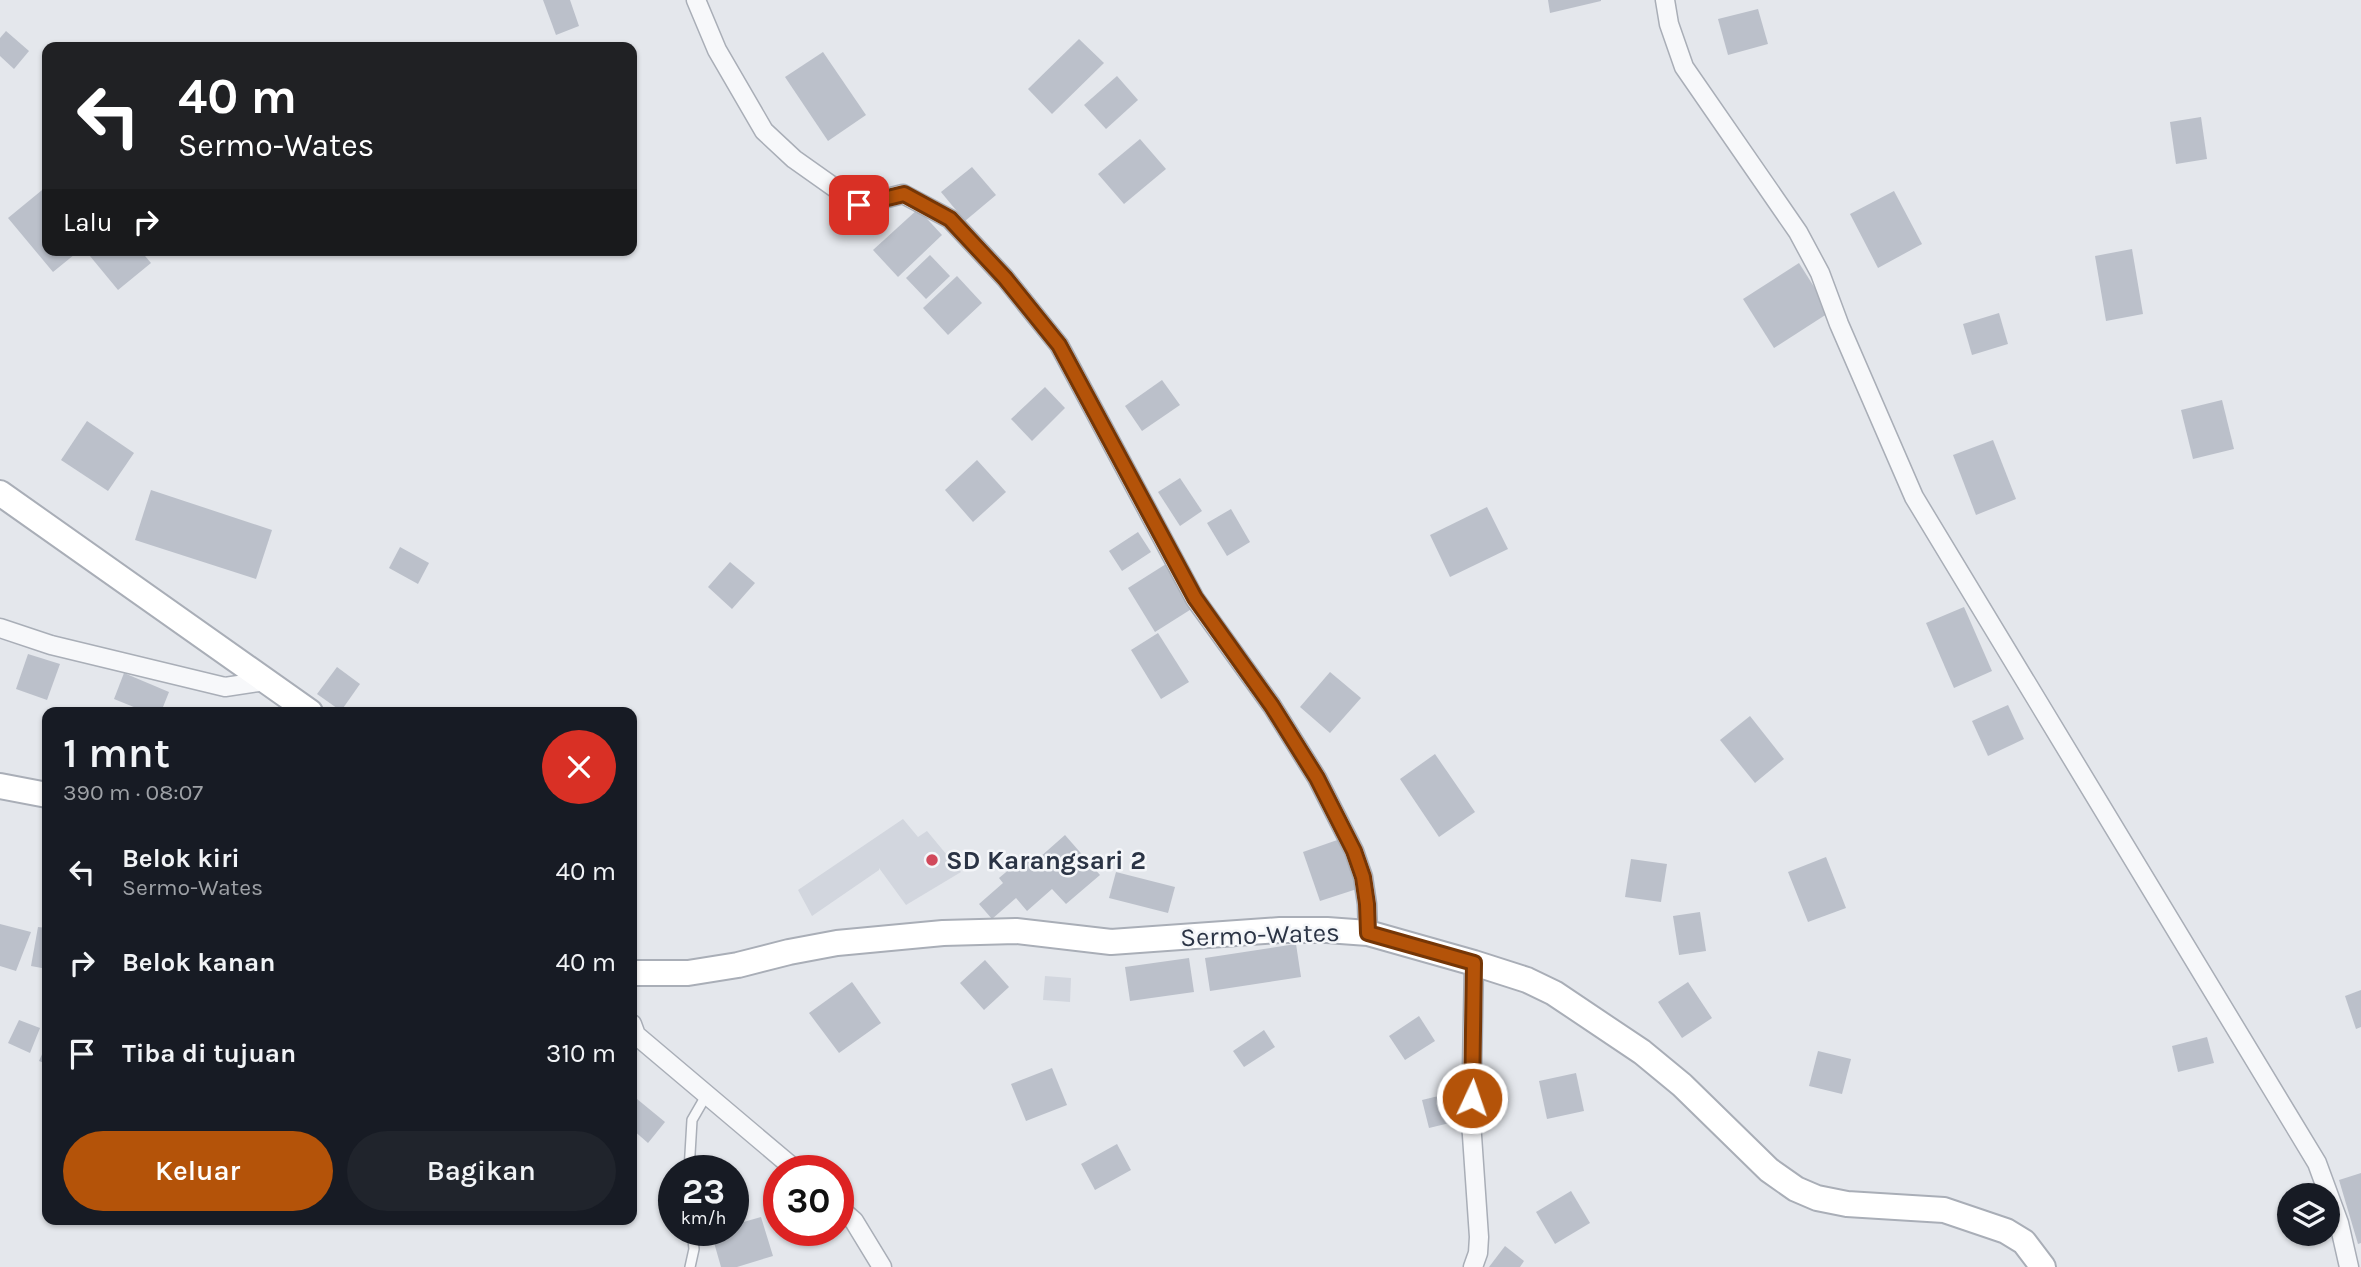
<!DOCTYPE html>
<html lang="id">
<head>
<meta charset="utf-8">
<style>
	:root { --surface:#171b24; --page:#20242c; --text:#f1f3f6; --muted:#9ea1a6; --accent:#b45309 }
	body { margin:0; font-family:Karla,sans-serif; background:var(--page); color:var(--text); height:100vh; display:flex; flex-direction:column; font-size:26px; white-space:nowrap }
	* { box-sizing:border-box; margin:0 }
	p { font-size:23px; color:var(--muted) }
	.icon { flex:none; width:38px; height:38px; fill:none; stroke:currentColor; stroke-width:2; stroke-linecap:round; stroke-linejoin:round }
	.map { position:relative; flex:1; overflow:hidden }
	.sheet { position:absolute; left:42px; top:707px; width:595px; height:518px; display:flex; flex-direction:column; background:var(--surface); border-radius:14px; box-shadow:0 2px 5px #0004 }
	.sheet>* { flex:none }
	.hud { position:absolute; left:42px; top:42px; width:595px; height:214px; border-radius:14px; box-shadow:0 2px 5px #0004; background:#202124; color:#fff; overflow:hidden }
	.controls { position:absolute; left:2277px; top:1183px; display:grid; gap:14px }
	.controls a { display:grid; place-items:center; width:63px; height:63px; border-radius:50%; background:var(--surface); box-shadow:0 2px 5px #0004; font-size:35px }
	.speed { position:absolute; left:658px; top:1155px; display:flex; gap:14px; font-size:35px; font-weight:700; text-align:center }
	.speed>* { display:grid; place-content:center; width:91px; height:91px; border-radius:50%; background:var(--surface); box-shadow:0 2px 5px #0004; line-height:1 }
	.speed small { font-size:18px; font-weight:400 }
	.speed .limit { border:10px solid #d22; background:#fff; color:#111 }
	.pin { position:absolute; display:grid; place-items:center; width:60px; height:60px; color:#fff; margin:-30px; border-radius:14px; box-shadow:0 4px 10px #0006 }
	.me { position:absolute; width:77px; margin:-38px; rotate:3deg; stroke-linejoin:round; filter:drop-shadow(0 0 5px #0008) }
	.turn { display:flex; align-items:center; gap:24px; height:147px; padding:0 21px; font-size:32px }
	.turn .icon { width:91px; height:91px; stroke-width:2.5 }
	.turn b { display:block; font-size:49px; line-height:60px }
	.then { display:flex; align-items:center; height:66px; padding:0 21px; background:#0003; gap:14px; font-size:26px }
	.round { display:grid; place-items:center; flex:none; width:74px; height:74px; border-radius:37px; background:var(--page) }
	.summary { display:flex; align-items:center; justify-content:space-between; height:119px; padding:0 21px }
	h1 { font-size:42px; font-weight:600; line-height:52px }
	.action { display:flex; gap:14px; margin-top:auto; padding:14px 21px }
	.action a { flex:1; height:80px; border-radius:42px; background:var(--accent); color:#fff; font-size:28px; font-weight:600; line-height:80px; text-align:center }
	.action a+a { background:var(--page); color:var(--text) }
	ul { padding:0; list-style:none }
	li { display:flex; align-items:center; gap:21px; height:91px; padding:0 21px }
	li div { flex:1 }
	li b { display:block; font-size:26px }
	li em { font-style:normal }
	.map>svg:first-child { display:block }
</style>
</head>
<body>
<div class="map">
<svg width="2361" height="1267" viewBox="0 0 2361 1267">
	<rect width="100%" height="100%" fill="#e4e7ec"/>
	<g fill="#d2d6de">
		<polygon points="903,819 918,837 927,831 961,872 906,905 879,868 879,870 812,916 798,890"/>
		<polygon points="1045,976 1071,978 1070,1002 1043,1000"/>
	</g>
	<g fill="#bbc0ca">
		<polygon points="543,0 570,0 579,26 556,35"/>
		<polygon points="1548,0 1601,0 1601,1 1550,13"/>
		<polygon points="1758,9 1768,44 1728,55 1718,19"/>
		<polygon points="6,31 29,51 14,69 0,56 0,38"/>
		<polygon points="1079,39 1104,63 1052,114 1028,89"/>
		<polygon points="823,52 866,115 828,141 785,77"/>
		<polygon points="1117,76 1138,100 1106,129 1084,105"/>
		<polygon points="2201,117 2207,159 2176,164 2170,122"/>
		<polygon points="1140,139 1166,169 1124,204 1098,174"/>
		<polygon points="972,167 996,195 965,221 941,192"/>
		<polygon points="47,186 47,250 80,250 53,272 8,218"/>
		<polygon points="1894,191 1922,244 1878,268 1850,214"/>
		<polygon points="918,209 942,235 898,277 873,250"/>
		<polygon points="2132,249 2143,314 2106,321 2095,256"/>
		<polygon points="85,250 140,250 151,263 118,290"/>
		<polygon points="930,255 950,276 926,299 906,278"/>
		<polygon points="1799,263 1830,312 1774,348 1743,299"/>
		<polygon points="957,276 982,303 948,335 923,308"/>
		<polygon points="1999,313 2008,344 1972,355 1963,324"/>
		<polygon points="1162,380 1180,405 1142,431 1125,406"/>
		<polygon points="1045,387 1065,408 1032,441 1011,419"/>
		<polygon points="2222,400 2234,449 2193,459 2181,410"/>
		<polygon points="87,421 134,453 108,491 61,460"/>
		<polygon points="1993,440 2016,499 1976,515 1953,455"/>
		<polygon points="977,460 1006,492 973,522 945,490"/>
		<polygon points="1180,478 1202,511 1180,526 1158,492"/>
		<polygon points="151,490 272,530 256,579 135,540"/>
		<polygon points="1487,507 1508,549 1450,577 1430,535"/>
		<polygon points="1231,509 1250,542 1227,556 1207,523"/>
		<polygon points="1138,532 1151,552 1122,571 1109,551"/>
		<polygon points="400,547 429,563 418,584 389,568"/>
		<polygon points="730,562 755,583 732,609 708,587"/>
		<polygon points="1166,564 1193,608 1155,632 1128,588"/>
		<polygon points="1964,607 1992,671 1954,688 1926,623"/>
		<polygon points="1158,633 1189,682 1161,699 1131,650"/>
		<polygon points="28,654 60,664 47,700 16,689"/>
		<polygon points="337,667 360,684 341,711 317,694"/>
		<polygon points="1330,672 1361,698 1330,733 1300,707"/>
		<polygon points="124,673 169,692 161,712 146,712 114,699"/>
		<polygon points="2008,705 2024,739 1988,756 1972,721"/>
		<polygon points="1750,716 1784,759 1755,783 1720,740"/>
		<polygon points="1435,754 1475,812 1439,837 1400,779"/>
		<polygon points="1065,835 1100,875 1066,904 1052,889 1027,911 1016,898 992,919 979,904 1003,883 999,878 1024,857 1031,865"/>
		<polygon points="1343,838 1360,888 1320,901 1303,852"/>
		<polygon points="1826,857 1846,908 1808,922 1788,872"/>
		<polygon points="1631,859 1667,864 1661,902 1625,897"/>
		<polygon points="1116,872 1175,887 1168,913 1109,898"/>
		<polygon points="1700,912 1706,951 1679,955 1673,916"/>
		<polygon points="0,924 31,932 16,971 0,966"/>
		<polygon points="38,927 47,928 47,969 31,966"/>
		<polygon points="1296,944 1301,977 1210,991 1205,958"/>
		<polygon points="1189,958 1194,992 1130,1001 1125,967"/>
		<polygon points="985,960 1009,987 984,1010 960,983"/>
		<polygon points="852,982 881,1023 839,1053 809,1013"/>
		<polygon points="1688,982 1712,1018 1682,1038 1658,1002"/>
		<polygon points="2361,990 2361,1027 2356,1029 2345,996"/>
		<polygon points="1419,1016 1435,1041 1405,1060 1389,1036"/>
		<polygon points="19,1020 40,1028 30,1053 8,1043"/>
		<polygon points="1264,1030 1275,1047 1244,1067 1233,1051"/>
		<polygon points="2207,1037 2214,1063 2178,1072 2172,1046"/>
		<polygon points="47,1043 47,1064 39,1061"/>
		<polygon points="1818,1051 1851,1059 1842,1094 1809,1086"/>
		<polygon points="1052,1068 1067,1105 1026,1121 1011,1084"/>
		<polygon points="1576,1073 1584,1111 1547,1119 1539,1081"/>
		<polygon points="1455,1092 1462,1120 1429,1128 1422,1100"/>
		<polygon points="637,1099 665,1122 648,1143 632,1129 632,1105"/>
		<polygon points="1117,1144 1131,1170 1095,1190 1081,1164"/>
		<polygon points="2361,1173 2361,1243 2358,1244 2339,1180"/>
		<polygon points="1571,1191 1590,1223 1555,1244 1536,1212"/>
		<polygon points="761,1217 773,1256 737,1267 721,1267 711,1232 733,1230 733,1225"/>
		<polygon points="1505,1246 1524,1261 1520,1267 1489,1267"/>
	</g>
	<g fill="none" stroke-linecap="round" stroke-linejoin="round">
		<g stroke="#a9aeb7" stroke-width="12">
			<g id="lane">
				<polyline points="689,1171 692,1120 707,1094"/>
				<polyline points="690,1267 694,1249 692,1230"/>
			</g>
		</g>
		<g stroke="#a9aeb7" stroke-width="21">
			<g id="street">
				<polyline points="696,0 717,50 764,131 794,159 859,205 903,194 950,219 1005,278 1059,345 1195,599 1272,706 1317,778 1354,851 1363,877 1367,904 1368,933"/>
				<polyline points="1665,0 1669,24 1684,67 1798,232 1820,273 1839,324 1914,497 2317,1163 2339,1223 2349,1267"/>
				<polyline points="0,628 51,645 225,687 266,681"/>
				<polyline points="632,1024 636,1035 797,1171"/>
				<polyline points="838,1207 854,1221 882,1267"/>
				<polyline points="1473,1267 1478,1253 1479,1237 1471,1121 1474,963"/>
			</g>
		</g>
		<g stroke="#a9aeb7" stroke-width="28">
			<g id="secondary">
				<polyline points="0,493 310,712"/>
				<polyline points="0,786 47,795"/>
				<polyline points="632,973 688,973 738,965 789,952 837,943 943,933 1016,931 1111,942 1280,930 1327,930 1368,933 1474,963 1527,980 1554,993 1642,1052 1682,1085 1769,1170 1796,1189 1817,1198 1847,1204 1944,1210 2006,1231 2024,1242 2043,1267"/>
			</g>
		</g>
		<use href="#lane" stroke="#f7f8fa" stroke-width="9"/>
		<use href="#street" stroke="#f7f8fa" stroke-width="18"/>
		<use href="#secondary" stroke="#fff" stroke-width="24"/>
	</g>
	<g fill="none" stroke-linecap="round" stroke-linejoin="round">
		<g stroke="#753606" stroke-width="18">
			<polyline id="route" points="859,205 904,194 950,219 1005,278 1059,345 1195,598 1272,706 1317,778 1354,851 1363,877 1367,904 1368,933 1474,963 1472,1098"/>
		</g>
		<use href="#route" stroke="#b45309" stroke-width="12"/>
	</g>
	<circle fill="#d1495b" stroke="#f4f6f9" stroke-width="2.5" cx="932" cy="860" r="7"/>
	<g text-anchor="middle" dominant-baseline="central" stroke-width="5" stroke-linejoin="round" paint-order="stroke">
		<g font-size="26" font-weight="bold" fill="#2b3445" stroke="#f4f6f9" text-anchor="start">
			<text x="946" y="860">SD Karangsari 2</text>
		</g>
		<g font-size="26" fill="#2b3445" stroke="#f4f6f9">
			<text transform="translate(1260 935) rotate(-2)">Sermo-Wates</text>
		</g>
	</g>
</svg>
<div class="controls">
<a><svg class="icon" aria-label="layers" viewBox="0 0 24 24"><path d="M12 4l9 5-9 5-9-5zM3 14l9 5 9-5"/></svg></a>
</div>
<div class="speed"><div>23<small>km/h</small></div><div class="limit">30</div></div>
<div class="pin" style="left:859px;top:205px;background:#d93025"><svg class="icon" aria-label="arrive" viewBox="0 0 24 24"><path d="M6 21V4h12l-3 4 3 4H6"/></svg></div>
<svg class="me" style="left:1472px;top:1098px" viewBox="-20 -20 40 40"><circle r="17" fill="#b45309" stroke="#fff" stroke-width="3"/><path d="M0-11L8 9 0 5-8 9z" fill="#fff"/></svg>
<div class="hud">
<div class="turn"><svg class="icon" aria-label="left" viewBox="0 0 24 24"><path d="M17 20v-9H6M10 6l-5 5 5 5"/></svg><div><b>40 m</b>Sermo-Wates</div></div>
<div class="then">Lalu<svg class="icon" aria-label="right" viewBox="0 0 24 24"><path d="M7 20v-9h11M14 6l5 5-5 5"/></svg></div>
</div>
<section class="sheet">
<div class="summary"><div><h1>1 mnt</h1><p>390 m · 08:07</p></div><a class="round" style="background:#d93025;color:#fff"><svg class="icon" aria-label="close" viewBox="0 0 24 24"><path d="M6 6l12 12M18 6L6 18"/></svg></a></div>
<ul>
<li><svg class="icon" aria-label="left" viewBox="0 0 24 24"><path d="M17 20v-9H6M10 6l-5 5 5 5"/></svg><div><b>Belok kiri</b><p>Sermo-Wates</p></div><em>40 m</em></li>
<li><svg class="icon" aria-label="right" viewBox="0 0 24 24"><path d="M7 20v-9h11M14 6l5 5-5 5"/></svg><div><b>Belok kanan</b></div><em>40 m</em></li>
<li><svg class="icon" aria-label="arrive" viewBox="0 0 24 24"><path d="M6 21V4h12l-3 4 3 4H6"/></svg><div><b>Tiba di tujuan</b></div><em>310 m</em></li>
</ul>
<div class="action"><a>Keluar</a><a>Bagikan</a></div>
</section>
</div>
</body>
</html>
